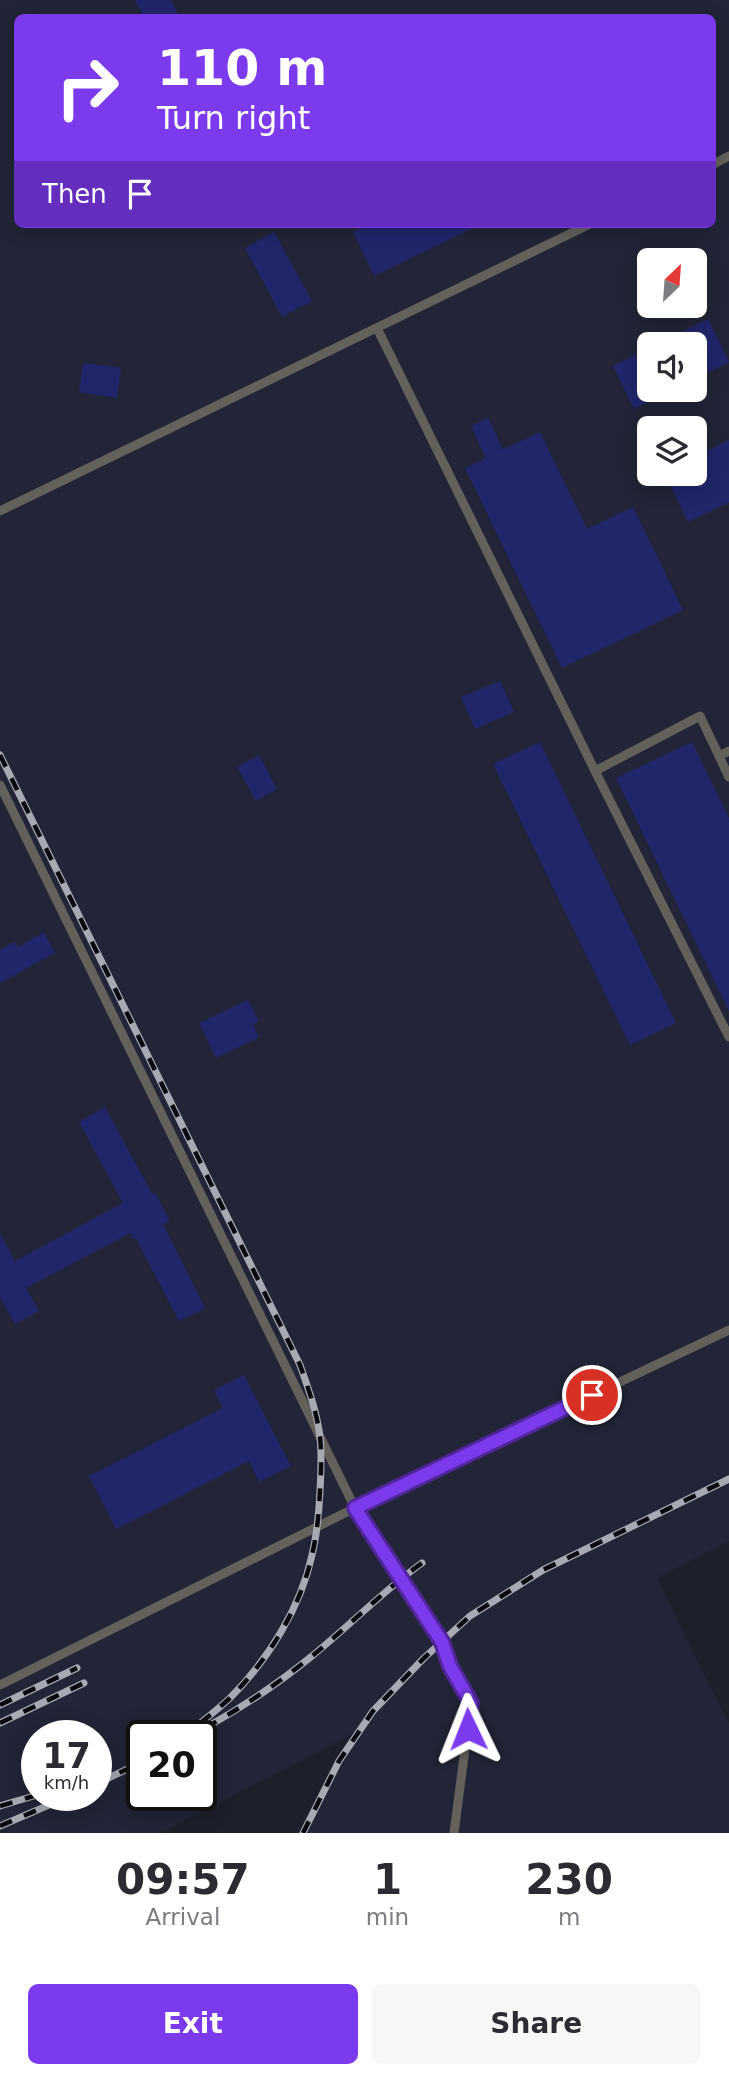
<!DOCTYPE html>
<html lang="en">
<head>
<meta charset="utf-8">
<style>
	:root { --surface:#fff; --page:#f7f7f7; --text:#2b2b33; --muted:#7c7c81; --accent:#7c3aed }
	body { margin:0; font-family:"DejaVu Sans",sans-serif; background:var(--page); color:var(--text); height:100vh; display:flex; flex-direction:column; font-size:26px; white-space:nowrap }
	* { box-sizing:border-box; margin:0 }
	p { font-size:23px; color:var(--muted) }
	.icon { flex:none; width:38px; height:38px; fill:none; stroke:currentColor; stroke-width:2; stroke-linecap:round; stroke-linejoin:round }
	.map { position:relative; height:1833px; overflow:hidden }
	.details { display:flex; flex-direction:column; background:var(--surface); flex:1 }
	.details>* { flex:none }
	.top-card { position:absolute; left:14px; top:14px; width:702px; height:214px; border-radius:10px; box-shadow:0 4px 18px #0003; background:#7c3aed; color:#fff; overflow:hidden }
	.needle { width:46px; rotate:25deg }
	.buttons { position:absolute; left:637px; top:248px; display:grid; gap:14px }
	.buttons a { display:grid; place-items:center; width:70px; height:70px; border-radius:10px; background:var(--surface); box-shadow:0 4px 18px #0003; font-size:35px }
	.speed { position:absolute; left:21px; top:1720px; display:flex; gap:14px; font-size:35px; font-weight:700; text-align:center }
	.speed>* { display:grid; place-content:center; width:91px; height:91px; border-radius:50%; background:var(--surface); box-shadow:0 4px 18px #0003; line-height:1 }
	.speed small { font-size:18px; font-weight:400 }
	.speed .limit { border:4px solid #111; border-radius:10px; background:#fff; color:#111 }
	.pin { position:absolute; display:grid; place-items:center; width:60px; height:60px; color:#fff; margin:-30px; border:4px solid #fff; border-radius:50%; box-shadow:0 2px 7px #0007 }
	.me { position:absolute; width:77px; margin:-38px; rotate:358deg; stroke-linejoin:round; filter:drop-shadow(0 0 5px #0008) }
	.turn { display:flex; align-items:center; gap:24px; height:147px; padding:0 28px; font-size:32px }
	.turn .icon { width:91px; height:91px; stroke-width:2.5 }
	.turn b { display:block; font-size:49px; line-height:60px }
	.then { display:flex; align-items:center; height:66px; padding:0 28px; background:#0003; gap:14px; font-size:26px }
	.eta { display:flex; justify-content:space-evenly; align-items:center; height:119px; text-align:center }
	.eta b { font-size:42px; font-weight:700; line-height:49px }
	.primary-button { display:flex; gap:14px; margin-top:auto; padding:14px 28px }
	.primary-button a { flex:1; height:80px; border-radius:10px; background:var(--accent); color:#fff; font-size:28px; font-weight:700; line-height:80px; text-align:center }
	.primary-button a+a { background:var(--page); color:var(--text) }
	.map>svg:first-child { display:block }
</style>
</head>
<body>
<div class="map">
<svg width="729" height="1833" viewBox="0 0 729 1833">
	<rect width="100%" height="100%" fill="#1d202b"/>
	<path fill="#212537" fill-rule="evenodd" d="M0,0H729V1541L657,1578L729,1724V1833H303L339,1762L358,1731L160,1833H0ZM18,18H712V224H18ZM649,261H695V306H649ZM649,345H695V390H649ZM649,429H695V474H649ZM37,1736H96V1796H37ZM142,1736H201V1796H142Z"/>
	<g fill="#21266b">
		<polygon points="135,0 171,0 180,18 144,18"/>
		<polygon points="370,224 481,224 374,276 353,232"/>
		<polygon points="274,232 312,301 282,317 245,248"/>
		<polygon points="708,319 729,362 695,379 695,345 656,345"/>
		<polygon points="649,348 649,390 672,390 634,409 613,366"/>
		<polygon points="83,363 121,368 117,398 79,392"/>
		<polygon points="488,418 503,450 540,432 587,529 633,507 683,610 562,668 465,468 486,458 471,426"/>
		<polygon points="729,440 729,502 688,522 665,474 695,474 695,457"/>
		<polygon points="500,681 514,712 475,729 461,697"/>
		<polygon points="540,742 676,1023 630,1045 493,764"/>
		<polygon points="692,742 729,818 729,1011 616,778"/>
		<polygon points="259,755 277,789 256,801 237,767"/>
		<polygon points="44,932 55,953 0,983 0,950 15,942 18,947"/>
		<polygon points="248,1000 259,1021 253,1024 259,1037 216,1058 199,1023"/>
		<polygon points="105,1107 152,1194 155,1193 170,1221 163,1224 205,1308 179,1321 136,1238 134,1240 130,1233 26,1288 39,1311 15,1324 0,1297 0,1233 15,1261 123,1203 79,1122"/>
		<polygon points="244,1375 291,1466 259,1482 249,1461 116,1529 89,1476 223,1408 214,1390"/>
	</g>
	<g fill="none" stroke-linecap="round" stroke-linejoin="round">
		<g stroke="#64615b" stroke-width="9">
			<polyline points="712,165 729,156"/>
			<polyline points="377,328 595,771 729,1037"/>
			<polyline points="0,511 590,224"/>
			<polyline points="719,756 729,751"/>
			<polyline points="595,771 700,716 729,777"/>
			<polyline points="0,785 355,1508 442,1642 450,1666 471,1703 454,1833"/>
			<polyline points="0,1685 355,1508 729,1330"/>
		</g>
		<g stroke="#a7aab2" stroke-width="7">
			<g id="rail">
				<path d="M0,755L300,1365C308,1388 317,1412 320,1437C322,1455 321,1473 320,1491C319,1512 317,1534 312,1555C301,1607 268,1660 230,1698C216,1711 200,1723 185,1736"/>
				<polyline points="0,1705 77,1668"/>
				<polyline points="0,1723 84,1683"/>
				<path d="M205,1728C243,1707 279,1683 312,1656C349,1626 383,1591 422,1563"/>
				<polyline points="96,1784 142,1762"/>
				<polyline points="0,1806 37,1795"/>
				<polyline points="0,1826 70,1796"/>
				<polyline points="303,1833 339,1761 373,1711 424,1658 470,1616 543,1570 729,1479"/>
			</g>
		</g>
		<use href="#rail" stroke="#080a0f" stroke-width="4.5" stroke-dasharray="13" stroke-linecap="butt"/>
	</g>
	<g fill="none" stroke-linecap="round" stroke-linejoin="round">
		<g stroke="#51269a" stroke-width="18">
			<polyline id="route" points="468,1729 471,1703 450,1666 442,1642 355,1508 592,1395"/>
		</g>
		<use href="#route" stroke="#7c3aed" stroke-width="12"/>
	</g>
</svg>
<div class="buttons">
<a><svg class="needle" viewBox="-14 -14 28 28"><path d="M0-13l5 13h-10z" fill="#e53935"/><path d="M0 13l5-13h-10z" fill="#7c7c81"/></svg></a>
<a><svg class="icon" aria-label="sound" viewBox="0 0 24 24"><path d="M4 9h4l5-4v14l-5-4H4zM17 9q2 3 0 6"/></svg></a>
<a><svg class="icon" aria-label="layers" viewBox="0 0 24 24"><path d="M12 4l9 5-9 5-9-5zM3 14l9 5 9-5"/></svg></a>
</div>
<div class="speed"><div>17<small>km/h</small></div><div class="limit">20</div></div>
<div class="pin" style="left:592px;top:1395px;background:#d93025"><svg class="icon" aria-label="arrive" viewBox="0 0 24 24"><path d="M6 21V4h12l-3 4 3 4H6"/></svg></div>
<svg class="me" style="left:468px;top:1729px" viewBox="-20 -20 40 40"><path d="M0-17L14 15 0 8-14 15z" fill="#7c3aed" stroke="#fff" stroke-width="4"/></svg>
<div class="top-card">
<div class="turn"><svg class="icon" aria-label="right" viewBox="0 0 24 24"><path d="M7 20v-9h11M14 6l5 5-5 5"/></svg><div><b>110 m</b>Turn right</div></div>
<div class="then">Then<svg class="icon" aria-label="arrive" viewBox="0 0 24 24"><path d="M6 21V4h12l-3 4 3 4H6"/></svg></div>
</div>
</div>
<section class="details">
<div class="eta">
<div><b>09:57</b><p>Arrival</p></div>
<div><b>1</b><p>min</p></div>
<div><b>230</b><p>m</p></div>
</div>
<div class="primary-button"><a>Exit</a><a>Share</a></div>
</section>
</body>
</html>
